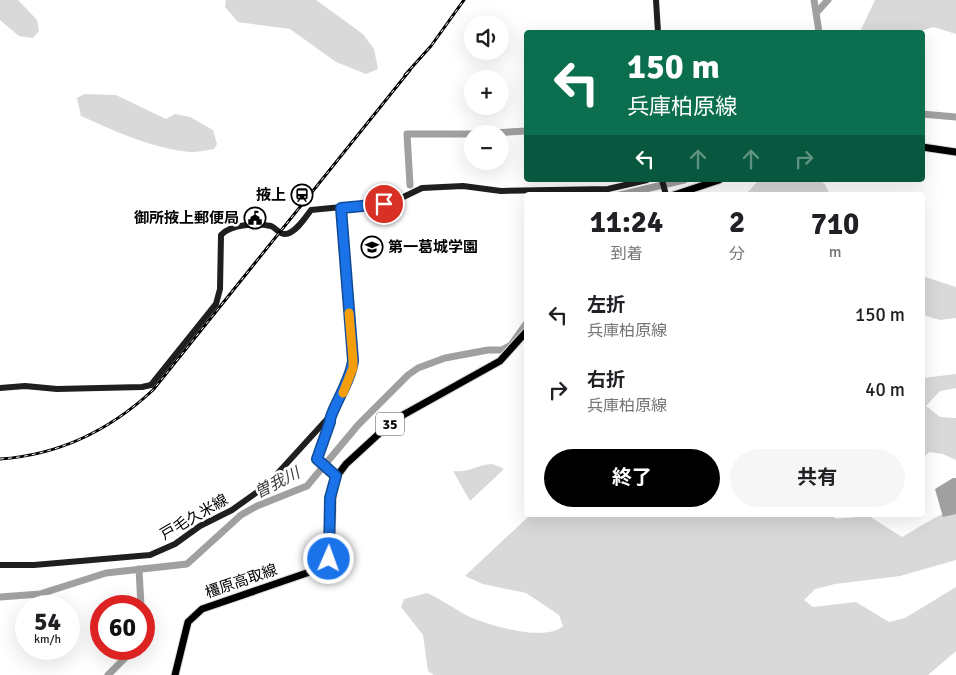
<!DOCTYPE html>
<html lang="ja">
<head>
<meta charset="utf-8">
<style>
	:root { --surface:#fff; --page:#f6f6f6; --text:#202124; --muted:#757577; --accent:#000 }
	body { margin:0; font-family:Signika,"Noto Sans JP",sans-serif; background:var(--page); color:var(--text); height:100vh; display:flex; flex-direction:column; font-size:19px; white-space:nowrap }
	* { box-sizing:border-box; margin:0 }
	p { font-size:16px; color:var(--muted) }
	.icon { flex:none; width:28px; height:28px; fill:none; stroke:currentColor; stroke-width:2; stroke-linecap:round; stroke-linejoin:round }
	.map { position:relative; flex:1; overflow:hidden }
	.panel { position:absolute; left:524px; top:192px; width:401px; height:325px; display:flex; flex-direction:column; background:var(--surface); border-radius:5px; box-shadow:0 5px 20px #0002 }
	.panel>* { flex:none }
	.guide { position:absolute; left:524px; top:30px; width:401px; height:152px; border-radius:5px; box-shadow:0 5px 20px #0002; background:#0b6e4f; color:#fff; overflow:hidden }
	.controls { position:absolute; left:464px; top:15px; display:grid; gap:10px }
	.controls a { display:grid; place-items:center; width:45px; height:45px; border-radius:50%; background:var(--surface); box-shadow:0 5px 20px #0002; font-size:25px }
	.speed { position:absolute; left:15px; top:595px; display:flex; gap:10px; font-size:25px; font-weight:700; text-align:center }
	.speed>* { display:grid; place-content:center; width:65px; height:65px; border-radius:50%; background:var(--surface); box-shadow:0 5px 20px #0002; line-height:1 }
	.speed small { font-size:12px; font-weight:400 }
	.speed .limit { border:8px solid #d22; background:#fff; color:#111 }
	.pin { position:absolute; display:grid; place-items:center; width:42px; height:42px; color:#fff; margin:-21px; border:2px solid #fff; border-radius:50%; box-shadow:0 1px 5px #0007 }
	.me { position:absolute; width:55px; margin:-28px; rotate:2deg; stroke-linejoin:round; filter:drop-shadow(0 0 4px #0008) }
	.turn { display:flex; align-items:center; gap:18px; height:105px; padding:0 20px; font-size:22px }
	.turn .icon { width:65px; height:65px; stroke-width:2.5 }
	.turn b { display:block; font-size:35px; line-height:42px }
	.lanes { display:flex; align-items:center; height:48px; padding:0 20px; background:#0003; justify-content:center; gap:25px; direction:ltr }
	.lanes .off { opacity:.35 }
	.eta { display:flex; justify-content:space-evenly; align-items:center; height:85px; text-align:center }
	.eta b { font-size:30px; font-weight:700; line-height:35px }
	.primary-button { display:flex; gap:10px; margin-top:auto; padding:10px 20px }
	.primary-button a { flex:1; height:58px; border-radius:30px; background:var(--accent); color:#fff; font-size:20px; font-weight:700; line-height:58px; text-align:center }
	.primary-button a+a { background:var(--page); color:var(--text) }
	ul { padding:0; list-style:none }
	li { display:flex; align-items:center; gap:15px; height:75px; padding:0 20px }
	li div { flex:1 }
	li b { display:block; font-size:19px }
	li em { font-style:normal }
	.map>svg:first-child { display:block }
</style>
</head>
<body>
<div class="map">
<svg width="956" height="675" viewBox="0 0 956 675">
	<rect width="100%" height="100%" fill="#fff"/>
	<g fill="#d9d9d9">
		<polygon points="0,0 18,0 37,20 39,31 33,38 19,36 0,20"/>
		<polygon points="226,0 316,0 363,34 374,49 378,69 366,74 336,62 290,29 238,22 225,7"/>
		<polygon points="875,0 956,0 956,34 933,27 917,32 860,32"/>
		<path d="M84,94L116,95L166,119L175,114L190,117L213,130L217,144L214,149C207,150 198,152 191,152C153,149 115,131 81,116L77,98Z"/>
		<polygon points="759,180 818,180 825,184 830,195 745,195"/>
		<polygon points="922,276 956,287 956,318 940,320 923,315"/>
		<polygon points="956,374 956,388 940,391 926,406 940,417 956,418 956,460 943,454 929,452 923,458 923,378"/>
		<path d="M492,464L503,468V470L470,501L453,471C470,473 475,465 492,464Z"/>
		<path d="M956,509V560L900,576L835,584L815,589L804,600L813,607L856,602L889,622L905,618L956,587V651L928,675H434L428,671L423,635L401,607L404,599L427,593C443,600 457,611 472,618C493,626 545,642 563,626L559,615L526,593L483,584L465,576L530,515H832L836,519L869,516L902,537C917,529 941,512 956,509Z"/>
	</g>
	<polygon fill="#a0a0a0" points="953,478 956,478 956,514 943,517 935,489"/>
	<g fill="none" stroke-linecap="round" stroke-linejoin="round">
		<g stroke="#a0a0a0" stroke-width="7">
			<polyline points="814,0 819,32"/>
			<polyline points="817,12 828,0"/>
			<polyline points="922,114 956,117"/>
			<polyline points="474,134 526,131"/>
			<polyline points="410,185 407,134 472,134"/>
			<polyline points="620,195 684,180"/>
			<polyline points="139,569 141,606"/>
			<polyline points="0,597 40,594 106,573 187,564 241,515 257,506 307,486 358,425 408,375 418,368 445,358 488,350 502,350 511,345 526,324"/>
			<polyline points="108,675 134,649"/>
		</g>
		<g stroke="#dbdbdb" stroke-width="9">
			<g id="primary">
				<polyline points="922,147 956,152"/>
				<polyline points="674,195 719,180"/>
				<polyline points="175,675 188,622 202,609 330,565 333,488 337,476 346,464 383,430 403,415 500,361 526,332"/>
			</g>
		</g>
		<g stroke="#1f1f1f" stroke-width="6">
			<polyline points="656,0 658,32"/>
			<polyline points="662,180 666,195"/>
			<path d="M0,388L25,386L57,389L142,387L151,385L216,304L220,289L221,235C231,224 257,223 271,226C276,228 279,234 285,234C295,234 305,218 311,210L393,202L422,188L463,186L501,191L608,189L647,180"/>
			<polyline points="329,417 330,423 317,459 337,476"/>
			<polyline points="0,565 34,565 150,555 175,544 200,526 232,510 267,485 329,417 339,402 353,368 341,208"/>
		</g>
		<use href="#primary" stroke="#000" stroke-width="7"/>
		<g stroke="#000" stroke-width="3">
			<g id="rail">
				<polyline points="405,75 431,46 464,0"/>
				<path d="M0,459C59,455 110,430 153,390L410,70"/>
			</g>
		</g>
		<use href="#rail" stroke="#fff" stroke-width="1" stroke-dasharray="4" stroke-linecap="butt"/>
	</g>
	<g fill="none" stroke-linecap="round" stroke-linejoin="round">
		<g stroke="#114b97" stroke-width="12">
			<path id="route" d="M329,559L330,498L336,476L317,459L330,422C329,413 352,379 353,360L341,208L384,204"/>
		</g>
		<use href="#route" stroke="#1a73e8" stroke-width="9"/>
		<polyline stroke="#f59e0b" stroke-width="9" points="343,393 353,368 353,360 349,313"/>
	</g>
	<defs>
		<g id="station-ring" transform="scale(1.125)"><circle r="9.5" fill="#fff" stroke="#000" stroke-width="1.5"/><path d="M-3-6H3Q5-6 5-4V2Q5 4 3 4L4.5 6H3L1.5 4h-3L-3 6H-4.5L-3 4Q-5 4-5 2V-4Q-5-6-3-6ZM-3.5-4v3h7v-3ZM-3.5 1v1.5H-2V1ZM2 1v1.5H3.5V1Z" fill="#000"/></g>
		<g id="civic-ring" transform="scale(1.125)"><circle r="9.5" fill="#fff" stroke="#000" stroke-width="1.5"/><path d="M-.6-6.5H3V-4.5H.6V-3L4-1V1h2V6H-6V1h2V-1L-.6-3ZM-1.2 2.5V6h2.4V2.5Z" fill="#000"/></g>
		<g id="school-ring" transform="scale(1.125)"><circle r="9.5" fill="#fff" stroke="#000" stroke-width="1.5"/><path d="M0-5L7-2L0 1L-7-2ZM-4 1L0 2.5L4 1V4Q0 6-4 4Z" fill="#000"/></g>
	</defs>
	<g fill-rule="evenodd">
		<use href="#station-ring" x="302" y="195"/>
		<use href="#civic-ring" x="255" y="218"/>
		<use href="#school-ring" x="372" y="247"/>
	</g>
	<g text-anchor="middle" dominant-baseline="central" stroke-width="5" stroke-linejoin="round" paint-order="stroke">
		<rect fill="#fff" stroke="#4c4c4c" stroke-width="1" x="376" y="412.5" width="28" height="23" rx="4"/>
		<g font-size="14" font-weight="bold" fill="#000">
			<text x="390" y="424">35</text>
		</g>
		<g font-size="15" font-weight="bold" fill="#000" stroke="#fff" text-anchor="end">
			<text x="286" y="195">掖上</text>
			<text x="239" y="218">御所掖上郵便局</text>
			<text x="388" y="247" text-anchor="start">第一葛城学園</text>
		</g>
		<g font-size="15" fill="#000" stroke="#fff">
			<text transform="translate(194 517) rotate(-30)">戸毛久米線</text>
			<text transform="translate(241 581) rotate(-19)">橿原高取線</text>
		</g>
		<g font-size="16" font-style="italic" fill="#414141" stroke="#fff">
			<text transform="translate(277 483) rotate(-27)">曽我川</text>
		</g>
	</g>
</svg>
<div class="controls">
<a><svg class="icon" aria-label="sound" viewBox="0 0 24 24"><path d="M4 9h4l5-4v14l-5-4H4zM17 9q2 3 0 6"/></svg></a>
<a>+</a>
<a>−</a>
</div>
<div class="speed"><div>54<small>km/h</small></div><div class="limit">60</div></div>
<div class="pin" style="left:384px;top:204px;background:#d93025"><svg class="icon" aria-label="arrive" viewBox="0 0 24 24"><path d="M6 21V4h12l-3 4 3 4H6"/></svg></div>
<svg class="me" style="left:329px;top:559px" viewBox="-20 -20 40 40"><circle r="17" fill="#1a73e8" stroke="#fff" stroke-width="3"/><path d="M0-11L8 9 0 5-8 9z" fill="#fff"/></svg>
<div class="guide">
<div class="turn"><svg class="icon" aria-label="left" viewBox="0 0 24 24"><path d="M17 20v-9H6M10 6l-5 5 5 5"/></svg><div><b>150 m</b>兵庫柏原線</div></div>
<div class="lanes"><svg class="icon" aria-label="left" viewBox="0 0 24 24"><path d="M17 20v-9H6M10 6l-5 5 5 5"/></svg><svg class="icon off" aria-label="ahead" viewBox="0 0 24 24"><path d="M12 20V5M6 11l6-6 6 6"/></svg><svg class="icon off" aria-label="ahead" viewBox="0 0 24 24"><path d="M12 20V5M6 11l6-6 6 6"/></svg><svg class="icon off" aria-label="right" viewBox="0 0 24 24"><path d="M7 20v-9h11M14 6l5 5-5 5"/></svg></div>
</div>
<section class="panel">
<div class="eta">
<div><b>11:24</b><p>到着</p></div>
<div><b>2</b><p>分</p></div>
<div><b>710</b><p>m</p></div>
</div>
<ul>
<li><svg class="icon" aria-label="left" viewBox="0 0 24 24"><path d="M17 20v-9H6M10 6l-5 5 5 5"/></svg><div><b>左折</b><p>兵庫柏原線</p></div><em>150 m</em></li>
<li><svg class="icon" aria-label="right" viewBox="0 0 24 24"><path d="M7 20v-9h11M14 6l5 5-5 5"/></svg><div><b>右折</b><p>兵庫柏原線</p></div><em>40 m</em></li>
</ul>
<div class="primary-button"><a>終了</a><a>共有</a></div>
</section>
</div>
</body>
</html>
